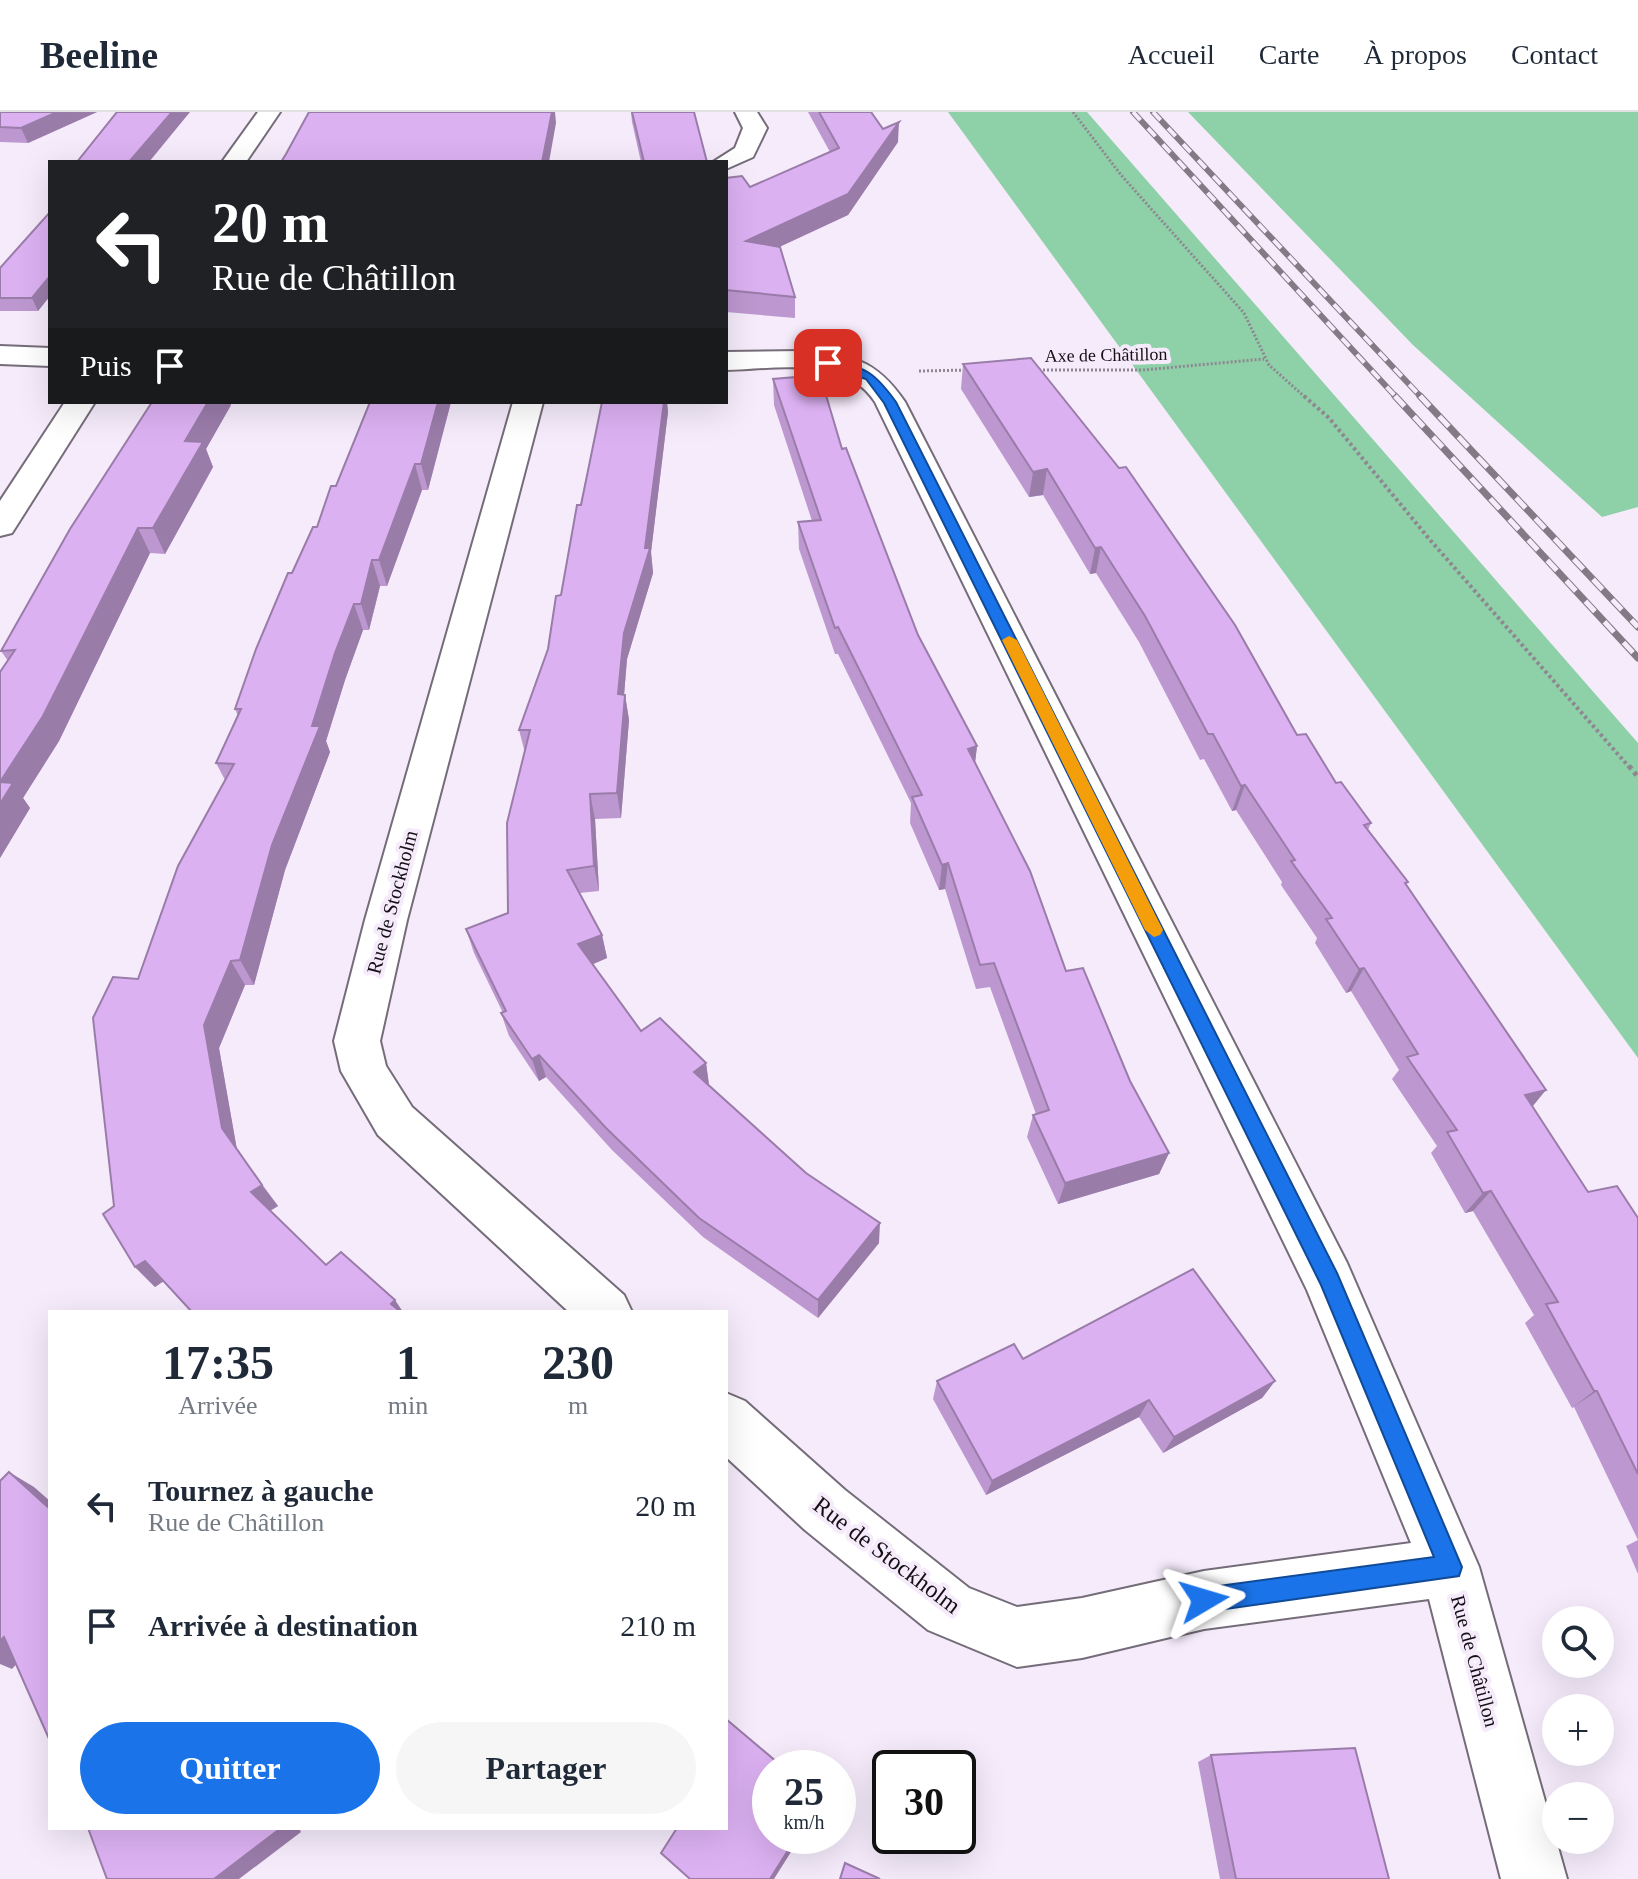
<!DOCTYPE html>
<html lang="fr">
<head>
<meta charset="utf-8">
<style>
	:root { --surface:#fff; --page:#f6f6f7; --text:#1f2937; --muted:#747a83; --line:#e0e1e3; --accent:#1a73e8 }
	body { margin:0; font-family:"Times New Roman",serif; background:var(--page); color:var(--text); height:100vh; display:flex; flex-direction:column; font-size:30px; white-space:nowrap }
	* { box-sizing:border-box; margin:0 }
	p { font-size:26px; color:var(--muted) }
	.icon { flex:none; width:44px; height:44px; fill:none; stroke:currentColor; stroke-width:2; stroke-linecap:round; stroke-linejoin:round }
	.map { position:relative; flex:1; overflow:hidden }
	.drawer { position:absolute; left:48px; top:1198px; width:680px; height:520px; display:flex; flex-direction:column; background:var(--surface); border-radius:0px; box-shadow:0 8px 32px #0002 }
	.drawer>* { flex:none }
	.banner { position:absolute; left:48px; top:48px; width:680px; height:244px; border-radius:0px; box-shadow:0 8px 32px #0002; background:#202124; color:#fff; overflow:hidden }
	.fabs { position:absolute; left:1542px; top:1494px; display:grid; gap:16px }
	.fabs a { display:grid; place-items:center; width:72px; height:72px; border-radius:50%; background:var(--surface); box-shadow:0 8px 32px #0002; font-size:40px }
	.speed { position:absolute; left:752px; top:1638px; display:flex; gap:16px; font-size:40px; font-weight:700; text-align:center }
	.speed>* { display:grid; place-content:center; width:104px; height:104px; border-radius:50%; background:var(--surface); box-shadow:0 8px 32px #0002; line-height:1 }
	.speed small { font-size:20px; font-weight:400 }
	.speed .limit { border:4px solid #111; border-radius:12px; background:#fff; color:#111 }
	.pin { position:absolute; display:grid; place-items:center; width:68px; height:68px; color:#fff; margin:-34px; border-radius:16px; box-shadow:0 4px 12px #0006 }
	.me { position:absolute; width:88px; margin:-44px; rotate:83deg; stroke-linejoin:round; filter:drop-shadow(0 0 6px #0008) }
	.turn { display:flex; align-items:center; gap:28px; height:168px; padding:0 32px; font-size:36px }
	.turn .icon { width:104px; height:104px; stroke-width:2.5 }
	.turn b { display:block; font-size:56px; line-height:68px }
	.then { display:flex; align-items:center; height:76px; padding:0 32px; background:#0003; gap:16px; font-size:30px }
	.eta { display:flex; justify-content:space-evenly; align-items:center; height:136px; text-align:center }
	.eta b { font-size:48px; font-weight:600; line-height:56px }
	.primary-button { display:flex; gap:16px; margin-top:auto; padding:16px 32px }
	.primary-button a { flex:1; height:92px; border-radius:48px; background:var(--accent); color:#fff; font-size:32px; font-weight:600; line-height:92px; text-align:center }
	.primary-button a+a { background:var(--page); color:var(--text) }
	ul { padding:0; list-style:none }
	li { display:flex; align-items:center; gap:24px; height:120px; padding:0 32px }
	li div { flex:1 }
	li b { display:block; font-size:30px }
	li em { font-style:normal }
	header { display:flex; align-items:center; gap:48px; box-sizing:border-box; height:112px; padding:0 40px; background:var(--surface); border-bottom:2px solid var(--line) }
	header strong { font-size:38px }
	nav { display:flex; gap:44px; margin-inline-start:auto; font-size:28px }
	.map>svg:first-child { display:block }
</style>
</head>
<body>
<header>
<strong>Beeline</strong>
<nav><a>Accueil</a><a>Carte</a><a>À propos</a><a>Contact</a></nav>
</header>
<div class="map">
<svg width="1638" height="1767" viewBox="0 0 1638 1767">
	<rect width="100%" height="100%" fill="#f5ebfb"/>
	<g fill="#8ed0a7">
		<polygon points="948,0 1087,0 1638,631 1638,946"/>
		<polygon points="1188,0 1638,0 1638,395 1602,405 1413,233"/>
	</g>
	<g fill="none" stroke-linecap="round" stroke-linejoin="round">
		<g stroke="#756c79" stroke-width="4">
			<g id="minor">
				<polygon points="258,0 280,0 246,50 222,50"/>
				<polygon points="735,0 757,0 767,16 753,45 726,57 726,50 713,50 735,36 743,16"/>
				<polygon points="0,234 50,236 50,254 0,252"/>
				<path d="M801,239C851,243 875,246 905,290L1347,1151L1479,1455L1567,1767H1501L1429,1487L1204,1517L1082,1546L1017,1555L928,1518L805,1418L726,1345V1281L745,1289L845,1378L969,1476L1017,1495L1082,1486L1204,1459L1411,1431L1307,1178L875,290C845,243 775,257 726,258V240Z"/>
				<polygon points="65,290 95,290 12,421 0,424 0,389"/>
				<polygon points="513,290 543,290 407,808 380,929 386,954 412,995 624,1183 632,1200 569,1200 378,1023 341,959 334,929 365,808"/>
			</g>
		</g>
		<g stroke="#8e8792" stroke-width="3" stroke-dasharray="2 2" stroke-linecap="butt">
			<polyline points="1073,0 1121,63 1244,201 1269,253 1306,286"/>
			<polyline points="1035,258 1143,258 1264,247"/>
			<polyline points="919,259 969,258"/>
		</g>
		<polyline stroke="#8e8792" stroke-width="4" stroke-dasharray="3 3" stroke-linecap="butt" points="1304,284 1329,306 1431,429 1630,656"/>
		<polyline stroke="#8e8792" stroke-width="5" stroke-dasharray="4 4" stroke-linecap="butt" points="1629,654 1638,665"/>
		<use href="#minor" fill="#fff" fill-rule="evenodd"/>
		<g stroke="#827b86" stroke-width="6">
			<g id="rail-far1">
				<polyline points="1133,0 1397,286"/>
				<polyline points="1153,0 1422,286"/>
			</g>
		</g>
		<g stroke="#827b86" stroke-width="7">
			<g id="rail">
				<polyline points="1395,284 1638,546"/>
				<polyline points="1420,284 1638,515"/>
			</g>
		</g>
		<use href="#rail-far1" stroke="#f5ebfb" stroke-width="4" stroke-dasharray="11" stroke-linecap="butt"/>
		<use href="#rail" stroke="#f5ebfb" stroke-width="5" stroke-dasharray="14" stroke-linecap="butt"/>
	</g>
	<g fill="#bd98d0">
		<polygon points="0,0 97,0 28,31 0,30"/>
		<polygon points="631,0 694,0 707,50 641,50 632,10"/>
		<polygon points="808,0 871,0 883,17 898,30 848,103 779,135 795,185 795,206 726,200 726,66 750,75 830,40"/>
		<polygon points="50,100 50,184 38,199 0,199 0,156"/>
		<polygon points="963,252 1297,623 1336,671 1371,711 1368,718 1408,770 1406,773 1532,994 1588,1080 1638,1106 1638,1462 1626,1434 1638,1428 1574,1295 1572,1296 1525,1211 1534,1203 1473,1099 1465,1101 1431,1041 1437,1034 1392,967 1399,958 1351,879 1346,881 1315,831 1317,826 1281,773 1282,770 1236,698 1232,699 1204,647 1200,648 1139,530 1096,461 1090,462 1043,383 1029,385 961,277"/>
		<polygon points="773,267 842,337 918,523 977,634 975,650 1066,859 1130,969 1169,1041 1159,1062 1058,1092 1027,1025 1033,1003 1036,1002 990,875 976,877 945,777 939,778 910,711 911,691 838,542 835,542 799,437 798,410 812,409 774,293"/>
		<polygon points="451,290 428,378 422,378 387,474 380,474 369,518 363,518 345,568 326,629 330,640 285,758 254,873 245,873 219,936 237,1038 278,1094 270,1098 326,1153 395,1188 163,1169 155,1175 135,1155 114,1094 138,867 225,668 216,651 238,604 235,597 292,461 317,415 336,374"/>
		<polygon points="602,290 667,290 668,300 651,440 653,461 627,547 624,583 625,583 629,608 621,706 595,707 599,779 580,781 602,823 607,846 593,852 641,919 706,951 709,973 879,1131 818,1206 703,1125 612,1038 546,965 539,969 509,924 501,901 503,901 474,841 466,817 508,801 525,641 519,618 548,537 561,483"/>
		<polygon points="231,293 206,337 213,355 165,442 150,441 59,629 23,686 30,696 0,746 0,560 8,549 1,539"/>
		<polygon points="1023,1247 1275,1269 1262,1286 1163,1341 1139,1305 986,1383 933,1287 937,1269"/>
		<polygon points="1211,1643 1389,1767 1220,1767 1198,1650"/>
	</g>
	<g fill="#9a7ca9">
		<polygon points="57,0 97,0 28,31 21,16"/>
		<polygon points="172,0 190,0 149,50 129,50"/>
		<polygon points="552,0 555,0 556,11 549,50 542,50"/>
		<polygon points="899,10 898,30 848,103 747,150 746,129"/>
		<polygon points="50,164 50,184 38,199 32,186"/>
		<polygon points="208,290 230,290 231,293 206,337 213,355 165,442 153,416 185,329"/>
		<polygon points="438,290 451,290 428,378 421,352"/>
		<polygon points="664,290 667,290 668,300 651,440 653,461 627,547 622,608 618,582 624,521 645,436"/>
		<polygon points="415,352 422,378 387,474 379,448"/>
		<polygon points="1047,357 1043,383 1029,385 1033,360"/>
		<polygon points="138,416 150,441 59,629 23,686 30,696 0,746 0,670"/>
		<polygon points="1101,435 1096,461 1090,462 1095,436"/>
		<polygon points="372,448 380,474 369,518 361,492"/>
		<polygon points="354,492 363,518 345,568 326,629 330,640 285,758 254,873 240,848 272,733 335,541"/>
		<polygon points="625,583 629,608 621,706 617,681"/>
		<polygon points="977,634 974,660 968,637"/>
		<polygon points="1245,673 1236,698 1232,699 1241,674"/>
		<polygon points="590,682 595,707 599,779 594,754"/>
		<polygon points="948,751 945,777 939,778 942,753"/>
		<polygon points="602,823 607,846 584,856 578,832"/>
		<polygon points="231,849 245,873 219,936 237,1038 222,1016 204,913"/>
		<polygon points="1364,856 1351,879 1346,881 1359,857"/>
		<polygon points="539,943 546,965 539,969 532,947"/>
		<polygon points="706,951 709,973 694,960"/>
		<polygon points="1546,978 1528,1000 1525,983"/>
		<polygon points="1169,1041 1159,1062 1058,1092 1065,1071"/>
		<polygon points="262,1073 278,1094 267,1101 251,1080"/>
		<polygon points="1491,1079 1473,1099 1465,1101 1483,1081"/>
		<polygon points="880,1111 879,1131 818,1206 818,1188"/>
		<polygon points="145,1149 164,1169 155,1175 135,1155"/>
		<polygon points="395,1188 403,1200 397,1200 391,1192"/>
		<polygon points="1275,1269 1262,1286 1163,1341 1174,1325"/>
		<polygon points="1594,1279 1597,1279 1572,1296"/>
		<polygon points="1149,1288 1139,1305 986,1383 992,1369"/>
		<polygon points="9,1360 34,1375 50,1389 50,1397"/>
		<polygon points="4,1525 31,1536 12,1557 0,1552 0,1529"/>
		<polygon points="281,1716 299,1716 301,1720 239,1767 214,1767"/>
		<polygon points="797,1724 801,1724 774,1767 770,1767"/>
	</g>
	<g fill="#dcb1f2" stroke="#9a7ca9" stroke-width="2">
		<polygon points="0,0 57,0 21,16 0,15"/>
		<polygon points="117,0 172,0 129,50 77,50"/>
		<polygon points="309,0 552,0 542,50 281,50 286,42"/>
		<polygon points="632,0 694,0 707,50 644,50"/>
		<polygon points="819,0 871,0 883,17 899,10 848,82 746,129 780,135 795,185 726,178 726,66 742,64 750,75 839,36"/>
		<polygon points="50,100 50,164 32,186 0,186 0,156"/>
		<polygon points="1031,246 1119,356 1126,355 1235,513 1297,623 1306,622 1336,671 1341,670 1371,711 1364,713 1408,770 1405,771 1546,978 1525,983 1588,1080 1617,1074 1638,1106 1638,1362 1597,1279 1594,1279 1546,1192 1558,1190 1491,1079 1483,1081 1447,1020 1457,1018 1407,945 1418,942 1364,856 1359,857 1326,807 1332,806 1291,749 1295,748 1245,673 1241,674 1213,622 1208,622 1145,504 1101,435 1095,436 1047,357 1033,360 963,252"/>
		<polygon points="820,263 842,337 846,336 918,523 977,634 968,637 1030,759 1066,859 1083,856 1130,969 1169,1041 1065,1071 1033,1003 1049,998 994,851 980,853 948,751 942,753 912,685 922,683 838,515 835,516 798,410 821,408 773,267"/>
		<polygon points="152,290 208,290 185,329 203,330 153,416 138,416 43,604 0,670 13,671 0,692 0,560 15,538 1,539 70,417"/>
		<polygon points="370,290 438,290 421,352 415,352 379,448 372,448 361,492 354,492 335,541 312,614 320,614 272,733 240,848 231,849 204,913 222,1016 262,1073 251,1080 326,1153 341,1140 395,1188 391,1192 401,1200 192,1200 145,1149 135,1155 103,1102 114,1094 93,906 113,865 138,867 178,754 234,652 216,651 241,597 235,597 256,537 288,461 292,461 313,415 317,415 331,374 336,374"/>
		<polygon points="602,290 664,290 645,436 650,436 624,521 618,582 625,583 617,681 590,682 594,754 567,758 602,823 578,832 641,919 660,906 706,951 694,960 806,1061 880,1111 818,1188 699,1106 606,1016 539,943 532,947 501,901 506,899 466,817 508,801 507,711 530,618 519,618 548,537 556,484 561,483 577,393 581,393"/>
		<polygon points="1193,1157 1275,1269 1174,1325 1149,1288 992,1369 937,1269 1014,1232 1023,1247"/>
		<polygon points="9,1360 50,1397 50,1629 4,1525 0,1529 0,1369"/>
		<polygon points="726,1607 784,1656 770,1656 770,1724 797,1724 770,1767 690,1767 661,1741 677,1716 726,1716"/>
		<polygon points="1355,1636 1389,1767 1236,1767 1211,1643"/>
		<polygon points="88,1716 281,1716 214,1767 107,1767"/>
		<polygon points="845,1751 880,1767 840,1767"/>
	</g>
	<path fill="#1a73e8" stroke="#114b97" stroke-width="2" d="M828,248C866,256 873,258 896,290L1337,1161L1462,1455L1459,1464L1204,1500L1196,1496L1192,1488L1196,1479L1204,1476L1434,1445L1321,1173L884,291L866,267L824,254L822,251Z"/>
	<polygon fill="#f59e0b" points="1009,524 1017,528 1163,818 1160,823 1154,825 1145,818 1002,528"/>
	<g text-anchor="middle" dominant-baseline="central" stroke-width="8" stroke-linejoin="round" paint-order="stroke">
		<g font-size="18" fill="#141016" stroke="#f5ebfb">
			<text transform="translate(1106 243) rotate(-1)">Axe de Châtillon</text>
		</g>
		<g font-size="20" fill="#141016" stroke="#f5ebfb">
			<text transform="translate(392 790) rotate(-75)">Rue de Stockholm</text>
			<text transform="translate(1475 1549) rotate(75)">Rue de Châtillon</text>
		</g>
		<g font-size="24" fill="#141016" stroke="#f5ebfb">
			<text transform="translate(887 1443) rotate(37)">Rue de Stockholm</text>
		</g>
	</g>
</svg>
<div class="fabs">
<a><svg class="icon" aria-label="search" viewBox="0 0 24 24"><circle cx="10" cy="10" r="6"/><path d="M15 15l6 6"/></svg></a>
<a>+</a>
<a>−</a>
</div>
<div class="speed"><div>25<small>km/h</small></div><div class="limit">30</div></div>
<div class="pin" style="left:828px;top:251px;background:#d93025"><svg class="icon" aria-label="arrive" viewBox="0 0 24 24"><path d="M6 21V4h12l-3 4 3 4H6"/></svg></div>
<svg class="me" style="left:1204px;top:1488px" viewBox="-20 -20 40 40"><path d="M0-17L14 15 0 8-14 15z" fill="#1a73e8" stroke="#fff" stroke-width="4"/></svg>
<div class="banner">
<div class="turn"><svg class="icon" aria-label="left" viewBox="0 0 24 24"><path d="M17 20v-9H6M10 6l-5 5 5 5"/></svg><div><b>20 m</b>Rue de Châtillon</div></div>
<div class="then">Puis<svg class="icon" aria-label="arrive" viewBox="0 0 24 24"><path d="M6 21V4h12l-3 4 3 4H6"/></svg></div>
</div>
<section class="drawer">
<div class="eta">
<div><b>17:35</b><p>Arrivée</p></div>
<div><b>1</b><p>min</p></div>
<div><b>230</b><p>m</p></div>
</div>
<ul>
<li><svg class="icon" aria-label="left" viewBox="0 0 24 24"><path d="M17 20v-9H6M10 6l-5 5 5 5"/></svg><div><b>Tournez à gauche</b><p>Rue de Châtillon</p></div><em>20 m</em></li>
<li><svg class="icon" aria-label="arrive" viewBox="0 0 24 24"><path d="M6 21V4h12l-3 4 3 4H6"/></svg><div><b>Arrivée à destination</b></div><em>210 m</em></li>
</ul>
<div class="primary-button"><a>Quitter</a><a>Partager</a></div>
</section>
</div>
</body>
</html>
